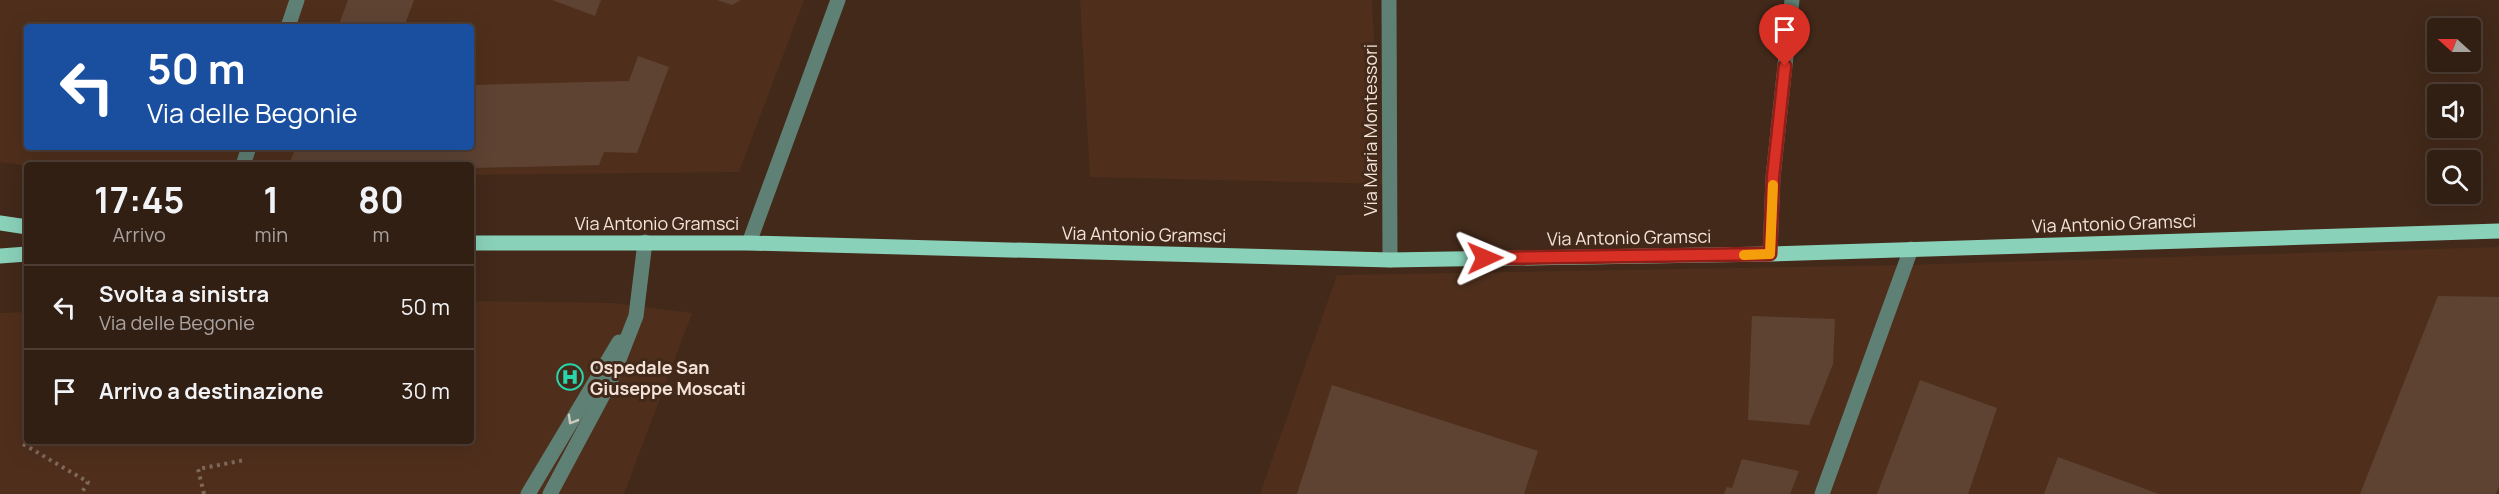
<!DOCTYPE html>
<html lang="it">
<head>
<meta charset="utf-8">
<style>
	:root { --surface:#321f14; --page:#3d2c22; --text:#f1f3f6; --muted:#a8a2a0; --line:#4d3d34 }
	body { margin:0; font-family:Manrope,sans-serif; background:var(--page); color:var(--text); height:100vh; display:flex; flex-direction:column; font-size:22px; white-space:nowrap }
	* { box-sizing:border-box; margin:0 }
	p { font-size:20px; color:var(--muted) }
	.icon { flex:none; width:33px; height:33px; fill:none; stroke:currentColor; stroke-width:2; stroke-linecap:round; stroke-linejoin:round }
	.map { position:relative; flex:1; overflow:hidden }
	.drawer { position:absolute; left:24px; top:162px; width:450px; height:282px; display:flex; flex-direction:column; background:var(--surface); border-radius:6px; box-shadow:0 6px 24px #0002,0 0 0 2px var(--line) }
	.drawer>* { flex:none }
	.hud { position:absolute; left:24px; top:24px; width:450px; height:126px; border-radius:6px; box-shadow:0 6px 24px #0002,0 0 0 2px var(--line); background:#1a4fa0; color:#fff; overflow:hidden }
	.needle { width:39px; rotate:291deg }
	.tools { position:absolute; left:2427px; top:18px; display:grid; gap:12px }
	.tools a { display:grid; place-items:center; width:54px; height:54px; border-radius:6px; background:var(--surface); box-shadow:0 6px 24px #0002,0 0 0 2px var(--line); font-size:30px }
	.pin { position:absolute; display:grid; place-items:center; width:51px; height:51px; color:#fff; margin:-62px -26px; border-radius:50% 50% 50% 0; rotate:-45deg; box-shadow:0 0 6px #0007 }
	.pin .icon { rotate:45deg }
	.me { position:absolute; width:66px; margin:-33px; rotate:89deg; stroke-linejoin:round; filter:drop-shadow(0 0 4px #0008) }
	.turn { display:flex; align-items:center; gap:21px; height:126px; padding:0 24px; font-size:27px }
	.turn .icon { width:78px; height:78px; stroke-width:2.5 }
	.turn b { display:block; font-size:42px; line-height:51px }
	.eta { display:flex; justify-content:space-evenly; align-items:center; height:102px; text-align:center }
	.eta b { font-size:36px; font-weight:700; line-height:42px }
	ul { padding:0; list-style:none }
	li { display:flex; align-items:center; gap:18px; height:84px; padding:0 24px; border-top:2px solid var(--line) }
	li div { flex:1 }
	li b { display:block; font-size:22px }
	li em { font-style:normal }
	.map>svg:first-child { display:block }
</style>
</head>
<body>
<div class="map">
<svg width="2499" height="494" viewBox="0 0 2499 494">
	<rect width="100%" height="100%" fill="#42291a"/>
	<g fill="#4f2f1c" fill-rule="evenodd">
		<path d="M0,0H804L739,172L471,175V165L27,166L0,162ZM27,27H471V147H27Z"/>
		<polygon points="1080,0 1372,0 1382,184 1090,177"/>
		<polygon points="2499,247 2499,494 1260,494 1337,275 1904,265"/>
		<polygon points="471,301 614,303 692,313 624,494 0,494 0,313 27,312 27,441 471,441"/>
	</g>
	<g fill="#5e4333">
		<polygon points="348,0 414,0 404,27 338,27"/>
		<polygon points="552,0 601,0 595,16"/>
		<polygon points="717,0 741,0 732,5"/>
		<polygon points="638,56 669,67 637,153 604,152 599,165 471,168 471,165 289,165 296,147 471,147 471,85 629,81"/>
		<polygon points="2438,296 2499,297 2499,486 2496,494 2360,494"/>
		<polygon points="1752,316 1835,319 1833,364 1809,425 1748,420"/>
		<polygon points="1920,380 1997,408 1968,494 1877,494"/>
		<polygon points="1332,385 1538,451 1524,494 1297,494"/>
		<polygon points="2058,457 2159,494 2044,494"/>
		<polygon points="1742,459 1799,471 1790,494 1724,494 1727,487 1732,488"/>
	</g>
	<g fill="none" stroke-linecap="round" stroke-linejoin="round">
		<g stroke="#7f695c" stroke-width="4" stroke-dasharray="3 4.5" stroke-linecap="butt">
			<polyline points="23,444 88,482 81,494"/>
			<polyline points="204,494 198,469 245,460"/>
		</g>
		<g stroke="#5f8075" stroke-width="15">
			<polyline points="1389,0 1390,260"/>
			<polyline points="288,27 297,0"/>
			<polyline points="243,165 249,147"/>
			<polyline points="749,243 838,0"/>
			<polyline points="1770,254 1773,177 1792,0"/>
			<polyline points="528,494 619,342"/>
			<polyline points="550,494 611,380 636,316 645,242"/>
			<polyline points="1822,494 1911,249"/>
		</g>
		<g stroke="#8ad1b9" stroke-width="15">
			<polyline points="0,223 27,227"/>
			<polyline points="471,243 749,243 1390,260 1770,254 2499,231"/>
			<polyline points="0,256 27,254"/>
		</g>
	</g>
	<defs><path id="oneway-chevron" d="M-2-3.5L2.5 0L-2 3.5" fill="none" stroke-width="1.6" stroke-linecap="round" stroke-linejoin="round" transform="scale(1.5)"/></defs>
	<use stroke="#cecabf" href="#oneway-chevron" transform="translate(572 420) rotate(120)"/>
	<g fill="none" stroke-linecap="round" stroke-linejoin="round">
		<g stroke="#8d1f18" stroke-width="15">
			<polyline id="route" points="1485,258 1770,254 1773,177 1785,66"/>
		</g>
		<use href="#route" stroke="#d93025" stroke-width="10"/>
		<polyline stroke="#f59e0b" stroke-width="10" points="1744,255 1770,254 1773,185"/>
	</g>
	<defs>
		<g id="hospital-ring" transform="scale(1.35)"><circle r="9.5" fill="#42291a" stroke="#2ad5ac" stroke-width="1.5"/><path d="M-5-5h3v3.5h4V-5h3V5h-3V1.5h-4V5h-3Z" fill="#2ad5ac"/></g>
	</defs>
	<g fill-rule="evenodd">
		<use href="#hospital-ring" x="570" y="377"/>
	</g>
	<g text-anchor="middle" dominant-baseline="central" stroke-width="6" stroke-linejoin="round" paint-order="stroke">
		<g font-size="18" fill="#f3e2d8" stroke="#42291a">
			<text transform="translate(1370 130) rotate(-90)">Via Maria Montessori</text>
			<text x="657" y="223">Via Antonio Gramsci</text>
			<text transform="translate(2114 223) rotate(-2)">Via Antonio Gramsci</text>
			<text transform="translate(1144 234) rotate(1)">Via Antonio Gramsci</text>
			<text transform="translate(1629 237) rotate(-1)">Via Antonio Gramsci</text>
		</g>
		<g font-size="18" font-weight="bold" fill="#f3e2d8" stroke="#42291a" text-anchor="start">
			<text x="590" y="367">Ospedale San<tspan x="590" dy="21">Giuseppe Moscati</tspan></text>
		</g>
	</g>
</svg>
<div class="tools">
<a><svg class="needle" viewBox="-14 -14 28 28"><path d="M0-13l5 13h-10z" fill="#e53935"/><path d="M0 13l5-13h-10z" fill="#a8a2a0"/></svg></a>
<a><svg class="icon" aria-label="sound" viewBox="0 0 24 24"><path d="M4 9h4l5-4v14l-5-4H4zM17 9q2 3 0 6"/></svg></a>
<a><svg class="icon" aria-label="search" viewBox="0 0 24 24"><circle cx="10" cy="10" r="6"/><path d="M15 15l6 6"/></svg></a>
</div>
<div class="pin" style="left:1785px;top:66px;background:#d93025"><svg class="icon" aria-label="arrive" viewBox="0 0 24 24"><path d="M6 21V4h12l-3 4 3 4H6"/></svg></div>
<svg class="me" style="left:1485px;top:258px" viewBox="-20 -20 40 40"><path d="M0-17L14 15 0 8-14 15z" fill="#d93025" stroke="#fff" stroke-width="4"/></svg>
<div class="hud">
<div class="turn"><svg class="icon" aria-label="left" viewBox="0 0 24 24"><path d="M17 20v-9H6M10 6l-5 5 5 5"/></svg><div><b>50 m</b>Via delle Begonie</div></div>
</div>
<section class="drawer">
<div class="eta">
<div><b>17:45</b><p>Arrivo</p></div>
<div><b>1</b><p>min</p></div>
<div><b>80</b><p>m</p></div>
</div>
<ul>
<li><svg class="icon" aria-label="left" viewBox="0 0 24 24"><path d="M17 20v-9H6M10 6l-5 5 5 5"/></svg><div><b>Svolta a sinistra</b><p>Via delle Begonie</p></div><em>50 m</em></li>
<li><svg class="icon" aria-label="arrive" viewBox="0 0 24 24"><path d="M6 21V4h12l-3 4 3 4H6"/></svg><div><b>Arrivo a destinazione</b></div><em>30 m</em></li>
</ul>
</section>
</div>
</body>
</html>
